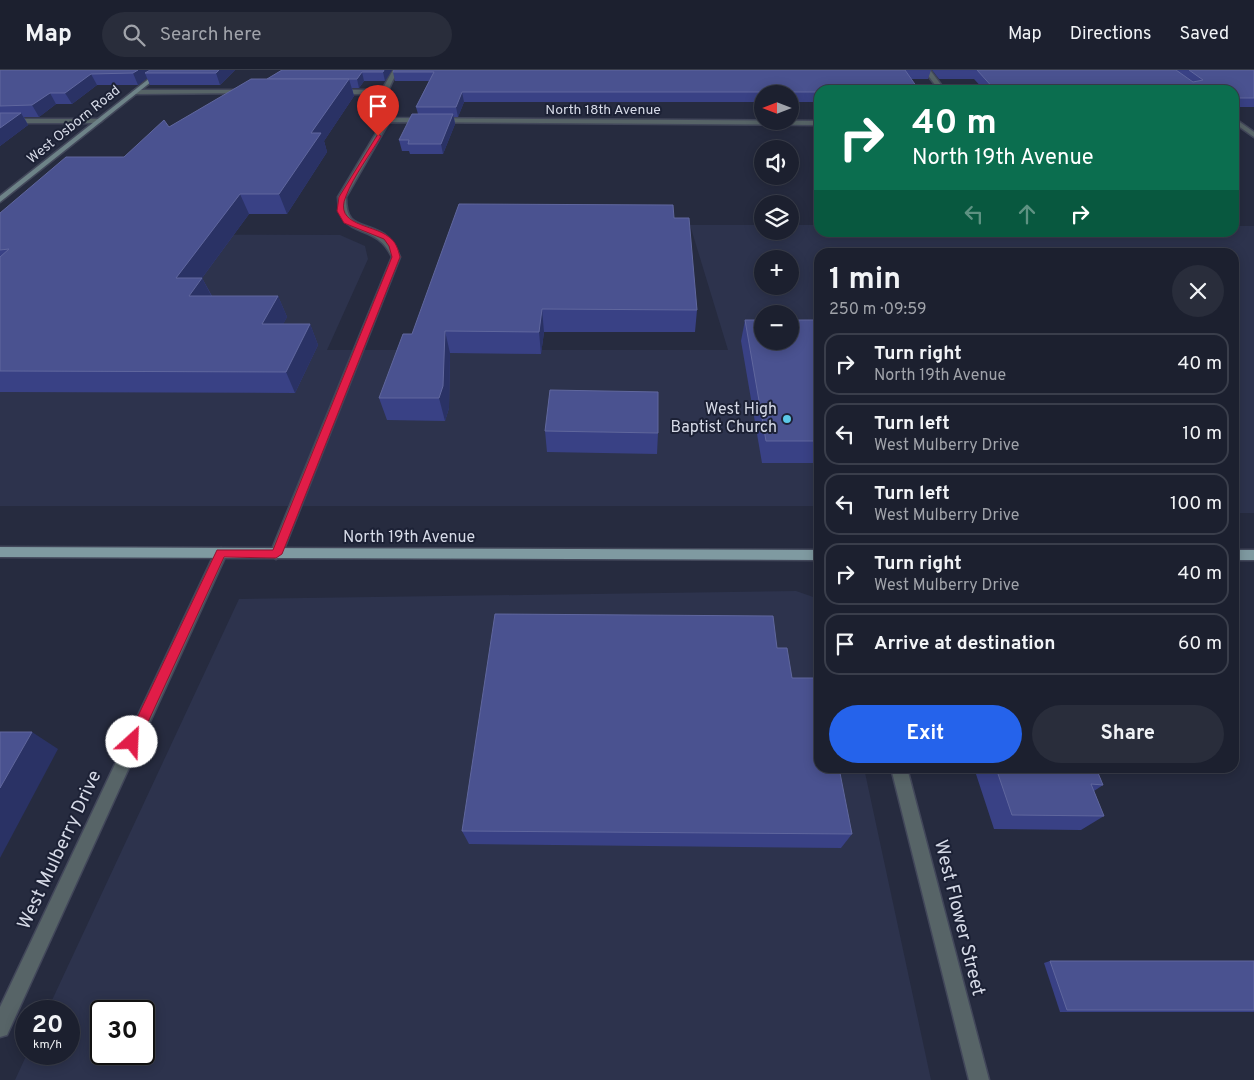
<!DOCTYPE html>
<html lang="en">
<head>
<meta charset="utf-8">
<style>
	:root { --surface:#1c202f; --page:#292d3b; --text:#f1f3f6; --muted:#a0a3aa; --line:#3a3e4b; --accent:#2563eb }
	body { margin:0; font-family:Overpass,sans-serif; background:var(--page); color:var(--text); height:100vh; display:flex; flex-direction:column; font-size:19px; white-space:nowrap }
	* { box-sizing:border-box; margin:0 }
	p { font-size:16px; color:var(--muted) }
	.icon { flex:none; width:28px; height:28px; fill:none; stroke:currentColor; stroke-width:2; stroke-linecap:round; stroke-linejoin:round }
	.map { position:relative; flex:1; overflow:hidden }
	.drawer { position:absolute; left:814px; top:178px; width:425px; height:525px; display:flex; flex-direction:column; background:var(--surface); border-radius:15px; box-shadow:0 2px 12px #0003,0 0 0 1px var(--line) }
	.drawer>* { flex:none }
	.banner { position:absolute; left:814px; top:15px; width:425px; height:152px; border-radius:15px; box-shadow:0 2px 12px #0003,0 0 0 1px var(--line); background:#0b6e4f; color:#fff; overflow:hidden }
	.needle { width:32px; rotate:270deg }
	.controls { position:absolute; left:754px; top:15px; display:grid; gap:10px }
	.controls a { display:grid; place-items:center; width:45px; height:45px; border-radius:50%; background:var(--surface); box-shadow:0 2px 12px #0003,0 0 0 1px var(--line); font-size:25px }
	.speed { position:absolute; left:15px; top:930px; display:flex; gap:10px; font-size:25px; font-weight:700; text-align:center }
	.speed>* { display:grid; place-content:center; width:65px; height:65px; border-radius:50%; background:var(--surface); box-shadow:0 2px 12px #0003,0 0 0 1px var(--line); line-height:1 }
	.speed small { font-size:12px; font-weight:400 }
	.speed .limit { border:2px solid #111; border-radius:8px; background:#fff; color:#111 }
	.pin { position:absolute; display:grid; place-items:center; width:42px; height:42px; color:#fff; margin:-51px -21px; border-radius:50% 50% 50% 0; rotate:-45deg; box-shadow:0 0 5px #0007 }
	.pin .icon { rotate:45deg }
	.me { position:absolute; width:55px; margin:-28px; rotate:25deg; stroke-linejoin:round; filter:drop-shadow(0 0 4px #0008) }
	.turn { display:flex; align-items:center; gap:18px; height:105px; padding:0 15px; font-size:22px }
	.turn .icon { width:65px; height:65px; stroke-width:2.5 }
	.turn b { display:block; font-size:35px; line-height:42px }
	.lanes { display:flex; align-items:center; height:48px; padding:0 15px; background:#0003; justify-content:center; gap:25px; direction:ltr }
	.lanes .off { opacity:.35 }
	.round { display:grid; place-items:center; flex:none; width:52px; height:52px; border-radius:26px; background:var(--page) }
	.summary { display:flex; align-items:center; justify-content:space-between; height:85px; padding:0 15px }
	h1 { font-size:30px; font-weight:700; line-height:38px }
	.cta { display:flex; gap:10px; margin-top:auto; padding:10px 15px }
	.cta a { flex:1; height:58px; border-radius:30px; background:var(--accent); color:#fff; font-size:20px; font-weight:700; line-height:58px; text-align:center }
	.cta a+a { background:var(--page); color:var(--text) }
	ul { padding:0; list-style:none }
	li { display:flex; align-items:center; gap:15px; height:62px; margin:0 10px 8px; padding:0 5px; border:2px solid var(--line); border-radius:15px }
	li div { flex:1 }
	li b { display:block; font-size:19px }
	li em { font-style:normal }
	header { display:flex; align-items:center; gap:30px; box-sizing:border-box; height:70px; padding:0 25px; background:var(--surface); border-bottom:1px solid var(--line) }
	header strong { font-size:24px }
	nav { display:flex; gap:28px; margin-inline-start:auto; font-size:18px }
	.search { width:350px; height:45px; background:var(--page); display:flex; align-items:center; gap:12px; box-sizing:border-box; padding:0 18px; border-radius:28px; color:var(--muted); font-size:19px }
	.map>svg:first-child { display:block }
</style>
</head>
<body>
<header>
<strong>Map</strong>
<div class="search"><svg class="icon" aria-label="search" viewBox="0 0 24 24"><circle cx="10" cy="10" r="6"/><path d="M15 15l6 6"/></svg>Search here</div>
<nav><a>Map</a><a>Directions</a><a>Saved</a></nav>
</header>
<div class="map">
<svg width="1254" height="1010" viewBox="0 0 1254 1010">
	<rect width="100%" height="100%" fill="#262b3f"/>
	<g fill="#2d334d" fill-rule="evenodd">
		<path d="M690,155H762V161H790V155H819V162H1234V156H1254V443H1234V182H819V436H0V164L340,165L365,176L368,189L327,280H728ZM762,189H790V216H762ZM762,244H790V271H762Z"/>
		<path d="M796,521L819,529V698H864L931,1010H15L27,984H69V941H47L239,529ZM101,941H144V984H101Z"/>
	</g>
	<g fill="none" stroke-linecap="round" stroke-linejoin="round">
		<g stroke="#42475a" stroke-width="3">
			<g id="street">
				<path d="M393,0H399C388,17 383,29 389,48L819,51V55L389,52L346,127C346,160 362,150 384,164C393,170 396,178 400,187L282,484L276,489L270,484L392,187C375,149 339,173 338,127L384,50L380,35L381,24H338L335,22L338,20H382Z"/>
				<polygon points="924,0 930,0 945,20 939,20"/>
				<polygon points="245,20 247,23 135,24 132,22 135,20"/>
				<polygon points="1234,48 1254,62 1254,67 1234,53"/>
				<polygon points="0,49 99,49 102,51 99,53 0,53"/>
				<polygon points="221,478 227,483 7,965 0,967 0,937 215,483"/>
				<polygon points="891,698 907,698 989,1010 969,1010"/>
			</g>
		</g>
		<g stroke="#42475a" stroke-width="3">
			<polygon id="secondary" points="160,0 166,0 0,132 0,126"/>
		</g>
		<g stroke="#42475a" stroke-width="3">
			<g id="primary">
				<polygon points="0,477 819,480 819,490 0,487"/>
				<rect x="1234" y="480" width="20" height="10"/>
			</g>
		</g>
		<use href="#street" fill="#576467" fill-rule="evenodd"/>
		<use href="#secondary" fill="#6e8388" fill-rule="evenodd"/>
		<use href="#primary" fill="#7f9aa1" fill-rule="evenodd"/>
	</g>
	<g fill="#394185">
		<polygon points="0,0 235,0 220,15 150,15 147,8 138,15 97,15 72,34 56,34 39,47 24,47 28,55 0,76"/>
		<polygon points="282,0 392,0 385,11 364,11 359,18 352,18 354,26 324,71 327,82 287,144 249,144 202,208 212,226 278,226 287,247 283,254 310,254 318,275 295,323 0,322 0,143 124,87 169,57 267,9"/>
		<polygon points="394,0 931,0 928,9 911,9 819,20 819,32 790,32 790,24 762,24 762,32 464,32 458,47 454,47 455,54 443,84 410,84 409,81 402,81 399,70 418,44 416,37 429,11 395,11 393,2"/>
		<polygon points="932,0 1254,0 1254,37 1234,37 1234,20 984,20 974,9 939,9"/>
		<polygon points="674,148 697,240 695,262 544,262 541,284 450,283 449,338 445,351 387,350 379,328 412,264"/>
		<polygon points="745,250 819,267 819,393 762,393 741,271"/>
		<polygon points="545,361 658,363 657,384 547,382"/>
		<polygon points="777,578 792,608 852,764 841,778 469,774 462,761"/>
		<polygon points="974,698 1096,698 1103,715 1094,721 1104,746 1081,760 994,759"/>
		<polygon points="1050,891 1254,891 1254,942 1060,942 1044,893"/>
	</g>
	<g fill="#2a3265">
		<polygon points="138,0 158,0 145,3 147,8 138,15 133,3"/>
		<polygon points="219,0 235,0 220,15 216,3"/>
		<polygon points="384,0 392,0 385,11 383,2"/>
		<polygon points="362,2 364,11 359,18 357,9"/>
		<polygon points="91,4 97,15 72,34 65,23"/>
		<polygon points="349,9 354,26 324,71 327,82 287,144 279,124 311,63"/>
		<polygon points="462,22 464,32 458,47 456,37"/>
		<polygon points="50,23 56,34 39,47 32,35"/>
		<polygon points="21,43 28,55 0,76 0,58"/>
		<polygon points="453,44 455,54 443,84 441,74"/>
		<polygon points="240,124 249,144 199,212 202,208 213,229 200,247 176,208"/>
		<polygon points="278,226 287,247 272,275 262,254"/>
		<polygon points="542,239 544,262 541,284 539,262"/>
		<polygon points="310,254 318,275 295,323 286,302"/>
		<polygon points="445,261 450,283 449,338 445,351 439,328"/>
		<polygon points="32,662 58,679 0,788 0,718"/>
	</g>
	<g fill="#4a5290" stroke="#60679e">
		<polygon points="0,0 138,0 133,3 91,4 65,23 50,23 32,35 0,36"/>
		<polygon points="150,0 219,0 216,3 145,3"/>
		<polygon points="282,0 384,0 383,2 362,2 357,9 267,9"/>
		<polygon points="394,0 905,0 919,20 819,20 819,22 462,22 456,37 416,37 434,2 393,2"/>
		<polygon points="977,0 1176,0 1193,12 1203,10 1189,0 1254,0 1254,28 1234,28 1234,20 995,20"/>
		<polygon points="251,9 349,9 311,63 321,63 279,124 240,124 176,208 202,208 189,226 278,226 262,254 310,254 286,302 0,301 0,187 9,179 0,180 0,143 66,87 124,87 164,50 169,57"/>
		<polygon points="0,43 21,43 0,58"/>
		<polygon points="412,44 453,44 441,74 408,74 409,70 399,70"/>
		<polygon points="459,134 673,135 674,148 689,148 697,240 542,239 539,262 445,261 443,316 439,328 379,328 403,264 412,264"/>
		<polygon points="745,250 762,250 762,271 790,271 790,250 814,250 819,267 819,371 766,371"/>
		<polygon points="550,320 658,322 658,363 545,361"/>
		<polygon points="495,544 773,546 777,578 787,578 792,608 819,608 819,698 839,698 852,764 462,761"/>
		<polygon points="0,662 32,662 0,718"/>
		<polygon points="996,698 1096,698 1103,715 1091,714 1104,746 1012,745"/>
		<polygon points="1050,891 1254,891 1254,940 1067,940"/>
	</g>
	<path fill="#e11d48" stroke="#92132f" d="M378,64L381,66C370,85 354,105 346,126C333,156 373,154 389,167C396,172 398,179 400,187L282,484L276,488L224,487L137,676L132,678L128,676L126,672L128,667L217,480H273L283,455L392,187L389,176L384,169L344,153L337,141L339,127Z"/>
	<circle fill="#5bc8e7" stroke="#1c2135" stroke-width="2" cx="787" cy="349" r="5"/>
	<g text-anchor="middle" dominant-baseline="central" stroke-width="4" stroke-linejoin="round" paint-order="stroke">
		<g font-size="14" fill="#d6dae7" stroke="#1c2135">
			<text x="603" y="40">North 18th Avenue</text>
			<text transform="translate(74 55) rotate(-39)">West Osborn Road</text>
		</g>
		<g font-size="16" fill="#d6dae7" stroke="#1c2135" text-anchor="end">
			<text x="777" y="340">West High<tspan x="777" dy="18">Baptist Church</tspan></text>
		</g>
		<g font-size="16" fill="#d6dae7" stroke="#1c2135">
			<text x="409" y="468">North 19th Avenue</text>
		</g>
		<g font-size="19" fill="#d6dae7" stroke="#1c2135">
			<text transform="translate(60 780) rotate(-65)">West Mulberry Drive</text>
			<text transform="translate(959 848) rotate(76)">West Flower Street</text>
		</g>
	</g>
</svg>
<div class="controls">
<a><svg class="needle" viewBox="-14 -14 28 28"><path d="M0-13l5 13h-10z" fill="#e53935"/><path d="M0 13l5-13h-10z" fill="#a0a3aa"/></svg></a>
<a><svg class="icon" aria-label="sound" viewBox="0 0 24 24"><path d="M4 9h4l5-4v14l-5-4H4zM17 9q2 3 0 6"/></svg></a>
<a><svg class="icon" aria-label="layers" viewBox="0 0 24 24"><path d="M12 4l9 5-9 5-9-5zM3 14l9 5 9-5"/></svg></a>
<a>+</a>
<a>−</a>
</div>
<div class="speed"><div>20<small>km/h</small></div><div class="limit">30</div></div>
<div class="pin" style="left:378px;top:66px;background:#d93025"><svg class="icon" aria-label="arrive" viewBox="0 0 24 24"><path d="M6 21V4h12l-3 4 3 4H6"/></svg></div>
<svg class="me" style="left:132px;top:672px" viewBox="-20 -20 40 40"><circle r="19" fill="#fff"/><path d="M0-13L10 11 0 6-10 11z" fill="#e11d48"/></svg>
<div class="banner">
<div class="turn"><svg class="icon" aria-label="right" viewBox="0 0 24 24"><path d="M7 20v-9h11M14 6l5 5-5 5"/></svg><div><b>40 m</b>North 19th Avenue</div></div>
<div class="lanes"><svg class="icon off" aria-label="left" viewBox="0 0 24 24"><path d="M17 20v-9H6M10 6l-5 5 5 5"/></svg><svg class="icon off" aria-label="ahead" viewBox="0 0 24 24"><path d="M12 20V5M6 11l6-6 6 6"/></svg><svg class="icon" aria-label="right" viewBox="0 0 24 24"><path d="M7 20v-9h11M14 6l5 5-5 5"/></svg></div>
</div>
<section class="drawer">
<div class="summary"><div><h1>1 min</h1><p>250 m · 09:59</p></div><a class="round"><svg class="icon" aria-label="close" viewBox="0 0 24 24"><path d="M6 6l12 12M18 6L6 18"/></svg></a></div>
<ul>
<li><svg class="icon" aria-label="right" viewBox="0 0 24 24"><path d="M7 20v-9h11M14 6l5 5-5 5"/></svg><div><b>Turn right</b><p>North 19th Avenue</p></div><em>40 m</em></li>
<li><svg class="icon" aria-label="left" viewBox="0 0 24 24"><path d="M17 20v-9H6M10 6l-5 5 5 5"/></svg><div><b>Turn left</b><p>West Mulberry Drive</p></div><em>10 m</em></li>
<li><svg class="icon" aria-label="left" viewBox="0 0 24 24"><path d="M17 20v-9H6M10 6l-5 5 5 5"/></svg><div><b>Turn left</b><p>West Mulberry Drive</p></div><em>100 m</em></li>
<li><svg class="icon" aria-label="right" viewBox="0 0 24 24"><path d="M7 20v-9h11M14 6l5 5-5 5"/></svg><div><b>Turn right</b><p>West Mulberry Drive</p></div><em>40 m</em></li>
<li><svg class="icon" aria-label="arrive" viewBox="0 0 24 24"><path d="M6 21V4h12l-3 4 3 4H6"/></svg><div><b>Arrive at destination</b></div><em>60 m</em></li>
</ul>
<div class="cta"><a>Exit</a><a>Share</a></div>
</section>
</div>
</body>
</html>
